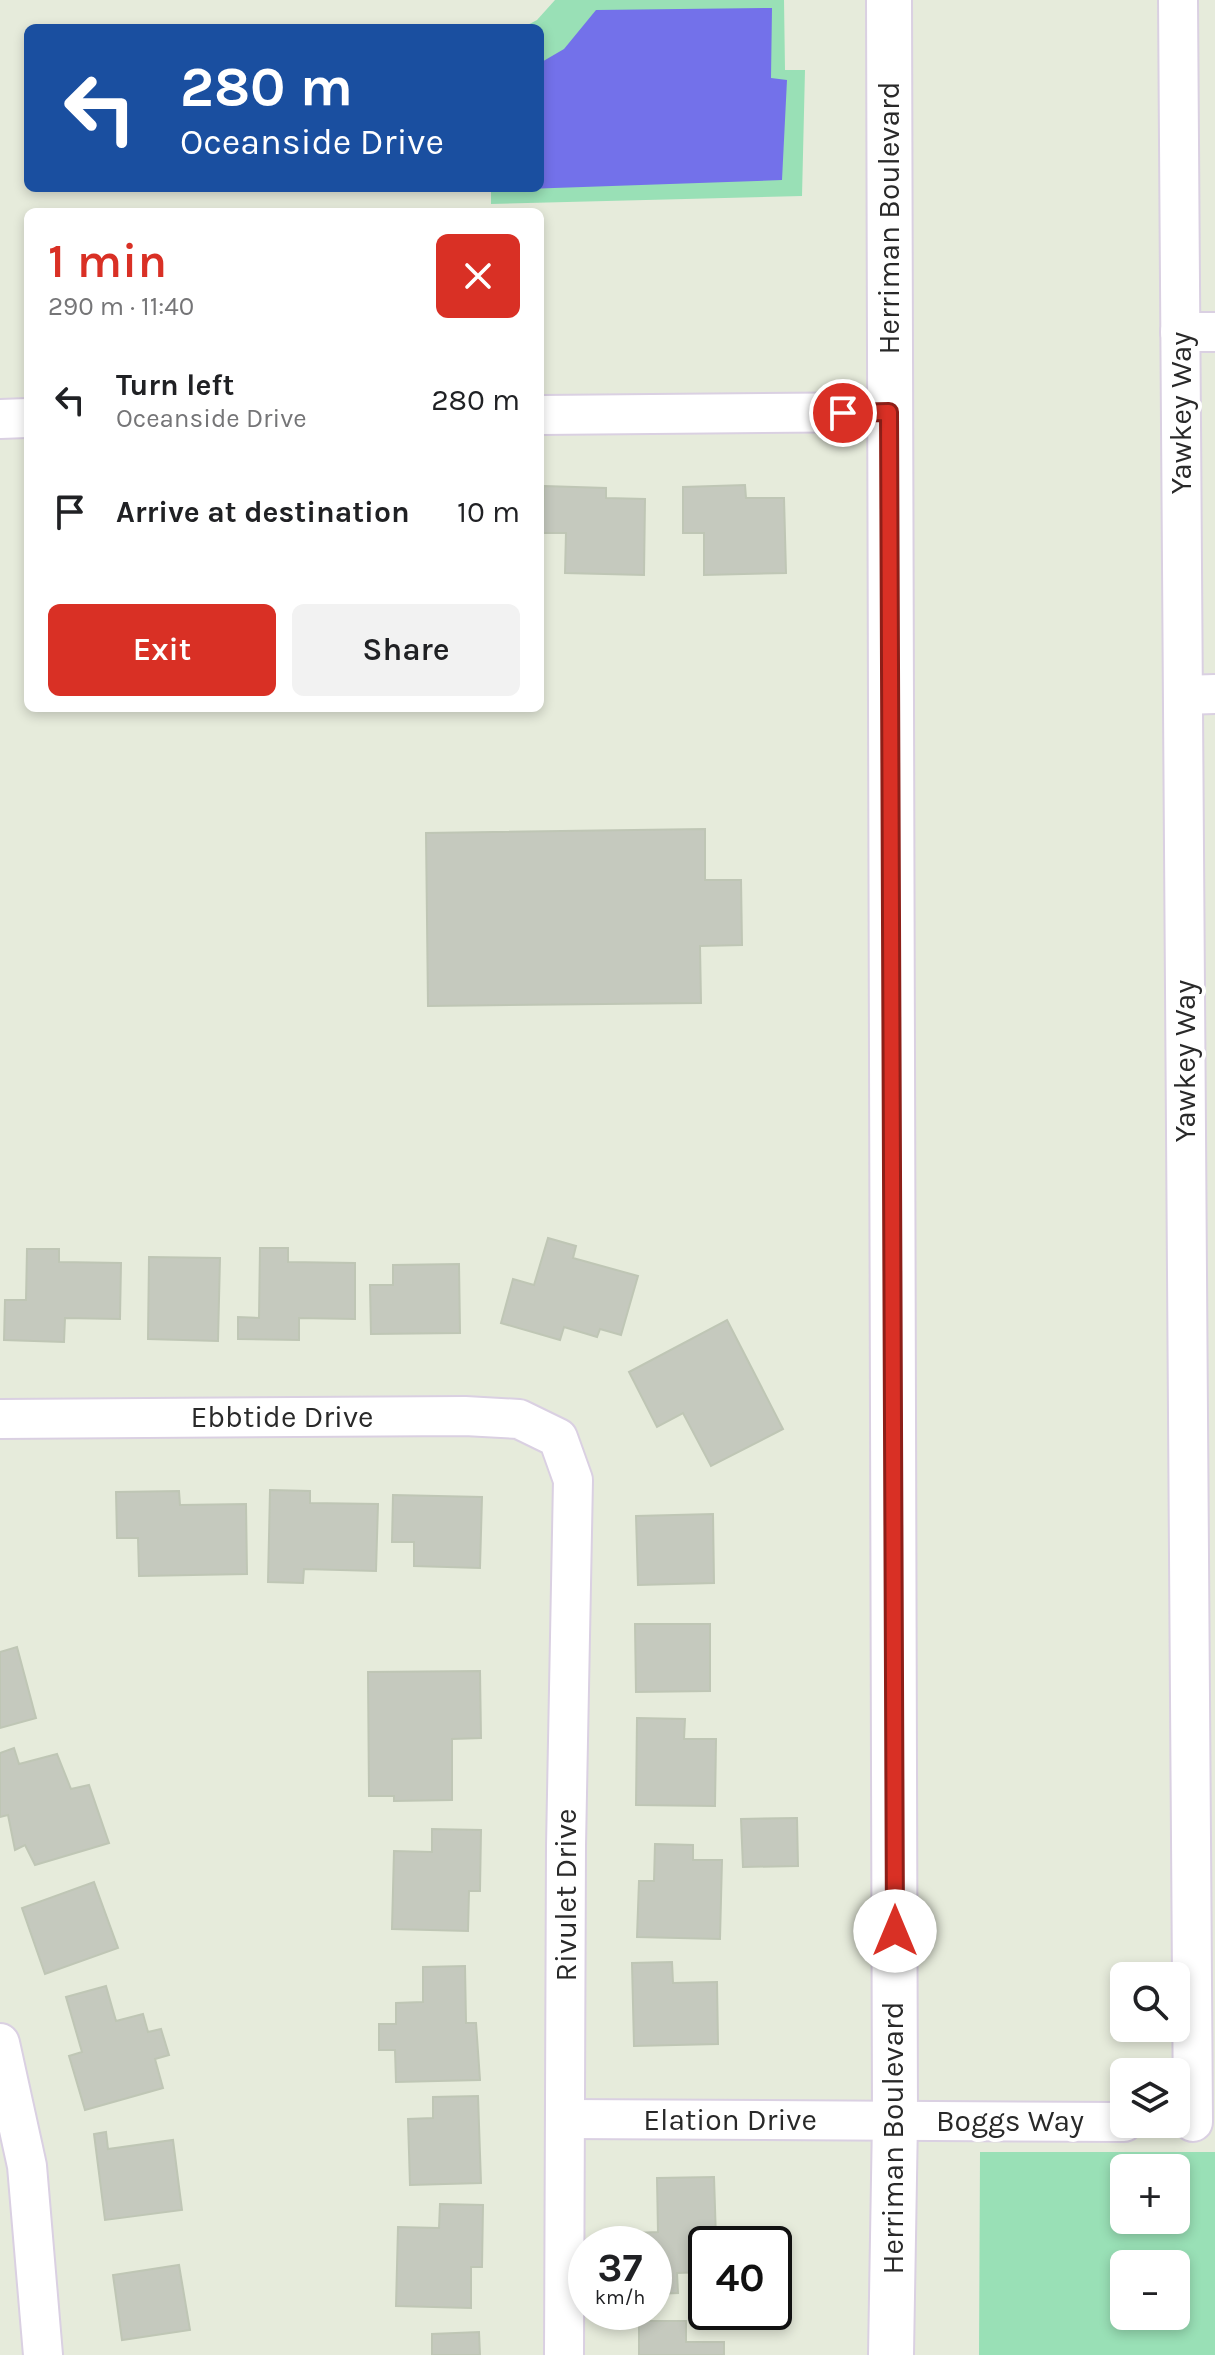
<!DOCTYPE html>
<html lang="en">
<head>
<meta charset="utf-8">
<style>
	:root { --surface:#fff; --page:#f2f2f2; --text:#202124; --muted:#757577; --accent:#d93025 }
	body { margin:0; font-family:Karla,sans-serif; background:var(--page); color:var(--text); height:100vh; display:flex; flex-direction:column; font-size:30px; white-space:nowrap }
	* { box-sizing:border-box; margin:0 }
	p { font-size:26px; color:var(--muted) }
	.icon { flex:none; width:44px; height:44px; fill:none; stroke:currentColor; stroke-width:2; stroke-linecap:round; stroke-linejoin:round }
	.map { position:relative; flex:1; overflow:hidden }
	.sheet { position:absolute; left:24px; top:208px; width:520px; height:504px; display:flex; flex-direction:column; background:var(--surface); border-radius:12px; box-shadow:0 4px 12px #0003 }
	.sheet>* { flex:none }
	.guide { position:absolute; left:24px; top:24px; width:520px; height:168px; border-radius:12px; box-shadow:0 4px 12px #0003; background:#1a4fa0; color:#fff; overflow:hidden }
	.buttons { position:absolute; left:1110px; top:1962px; display:grid; gap:16px }
	.buttons a { display:grid; place-items:center; width:80px; height:80px; border-radius:12px; background:var(--surface); box-shadow:0 4px 12px #0003; font-size:40px }
	.speed { position:absolute; left:568px; top:2226px; display:flex; gap:16px; font-size:40px; font-weight:700; text-align:center }
	.speed>* { display:grid; place-content:center; width:104px; height:104px; border-radius:50%; background:var(--surface); box-shadow:0 4px 12px #0003; line-height:1 }
	.speed small { font-size:20px; font-weight:400 }
	.speed .limit { border:4px solid #111; border-radius:12px; background:#fff; color:#111 }
	.pin { position:absolute; display:grid; place-items:center; width:68px; height:68px; color:#fff; margin:-34px; border:4px solid #fff; border-radius:50%; box-shadow:0 2px 8px #0007 }
	.me { position:absolute; width:88px; margin:-44px; rotate:0deg; stroke-linejoin:round; filter:drop-shadow(0 0 6px #0008) }
	.turn { display:flex; align-items:center; gap:28px; height:168px; padding:0 24px; font-size:36px }
	.turn .icon { width:104px; height:104px; stroke-width:2.5 }
	.turn b { display:block; font-size:56px; line-height:68px }
	.round { display:grid; place-items:center; flex:none; width:84px; height:84px; border-radius:12px; background:var(--page) }
	.overview { display:flex; align-items:center; justify-content:space-between; height:136px; padding:0 24px }
	h1 { font-size:48px; font-weight:600; line-height:60px; color:var(--accent) }
	.action { display:flex; gap:16px; margin-top:auto; padding:16px 24px }
	.action a { flex:1; height:92px; border-radius:12px; background:var(--accent); color:#fff; font-size:32px; font-weight:600; line-height:92px; text-align:center }
	.action a+a { background:var(--page); color:var(--text) }
	ul { padding:0; list-style:none }
	li { display:flex; align-items:center; gap:24px; height:112px; padding:0 24px }
	li div { flex:1 }
	li b { display:block; font-size:30px }
	li em { font-style:normal }
	.map>svg:first-child { display:block }
</style>
</head>
<body>
<div class="map">
<svg width="1215" height="2355" viewBox="0 0 1215 2355">
	<rect width="100%" height="100%" fill="#e6ebdb"/>
	<g fill="#99e0b6" fill-rule="evenodd">
		<polygon points="555,0 784,0 785,70 805,70 802,196 491,204 491,188 540,188 540,28 522,28 537,20"/>
		<path d="M980,2152H1215V2355H979ZM1124,2168H1176V2220H1124ZM1124,2264H1176V2316H1124Z"/>
	</g>
	<polygon fill="#7371ea" points="772,8 771,78 787,80 782,180 525,189 540,188 540,63 564,49 596,10"/>
	<g fill="#c5c9be" stroke="#bfc6b5" stroke-width="2">
		<polygon points="745,485 746,498 784,498 786,573 704,575 704,533 683,533 683,487"/>
		<polygon points="544,486 606,488 606,498 645,499 644,575 565,573 566,533 543,533"/>
		<polygon points="705,829 705,880 741,880 742,945 700,946 701,1003 428,1006 426,833"/>
		<polygon points="548,1238 576,1246 573,1258 638,1276 621,1335 600,1329 597,1337 564,1327 560,1340 501,1323 513,1279 534,1285"/>
		<polygon points="260,1248 288,1248 288,1262 355,1263 355,1319 299,1318 299,1340 238,1339 238,1317 259,1318"/>
		<polygon points="27,1249 59,1249 59,1262 121,1263 120,1319 65,1318 64,1342 4,1340 5,1300 26,1300"/>
		<polygon points="149,1257 220,1258 218,1341 148,1339"/>
		<polygon points="459,1264 460,1333 371,1334 370,1285 393,1285 393,1265"/>
		<polygon points="727,1320 783,1429 711,1466 683,1413 657,1427 629,1372"/>
		<polygon points="270,1490 310,1491 310,1503 378,1504 376,1571 304,1569 303,1583 268,1582"/>
		<polygon points="179,1491 180,1505 246,1504 247,1574 139,1576 138,1538 117,1538 116,1492"/>
		<polygon points="393,1495 482,1497 480,1568 414,1566 414,1542 392,1542"/>
		<polygon points="713,1514 714,1583 638,1585 636,1516"/>
		<polygon points="635,1624 710,1624 710,1691 636,1692"/>
		<polygon points="17,1647 36,1718 0,1728 0,1652"/>
		<polygon points="480,1671 481,1738 452,1739 452,1800 394,1801 394,1796 369,1796 368,1672"/>
		<polygon points="637,1718 685,1719 684,1739 716,1739 715,1806 636,1805"/>
		<polygon points="14,1748 19,1764 57,1754 71,1789 89,1785 109,1843 35,1865 25,1845 15,1850 8,1815 0,1817 0,1753"/>
		<polygon points="797,1818 798,1866 743,1867 741,1819"/>
		<polygon points="432,1829 481,1830 480,1891 469,1891 468,1931 392,1929 394,1851 432,1852"/>
		<polygon points="655,1844 693,1845 693,1860 722,1860 720,1939 637,1937 639,1881 654,1881"/>
		<polygon points="94,1882 118,1948 45,1974 22,1908"/>
		<polygon points="672,1962 673,1983 717,1982 718,2044 634,2046 632,1963"/>
		<polygon points="465,1966 466,2023 476,2023 480,2080 396,2082 395,2050 379,2050 379,2024 396,2024 396,2003 423,2002 423,1967"/>
		<polygon points="106,1986 116,2021 143,2014 148,2032 161,2029 169,2055 155,2059 163,2088 85,2110 69,2056 82,2052 66,1997"/>
		<polygon points="478,2096 481,2183 410,2185 408,2119 433,2118 433,2097"/>
		<polygon points="106,2132 108,2149 173,2140 182,2210 105,2220 94,2134"/>
		<polygon points="714,2177 716,2239 727,2238 727,2244 706,2244 706,2272 677,2273 678,2293 654,2294 654,2244 635,2244 635,2233 658,2232 657,2178"/>
		<polygon points="440,2204 483,2205 482,2267 471,2267 471,2308 396,2306 398,2227 439,2228"/>
		<polygon points="179,2265 190,2330 122,2340 113,2275"/>
		<polygon points="639,2321 686,2321 686,2342 724,2342 724,2355 639,2355"/>
		<polygon points="479,2332 480,2355 432,2355 432,2334"/>
	</g>
	<g fill="none" stroke-linecap="round" stroke-linejoin="round">
		<g stroke="#dad0e2" stroke-width="42">
			<g id="minor">
				<polyline points="1178,0 1193,2122"/>
				<polyline points="1180,332 1215,332"/>
				<polyline points="540,415 889,412"/>
				<polyline points="0,419 28,418"/>
				<polyline points="1183,695 1215,694"/>
				<polyline points="0,1419 465,1416 519,1419 558,1438 573,1480 566,1846 564,2355"/>
				<polyline points="0,2043 27,2166 43,2355"/>
				<polyline points="566,2119 1124,2122"/>
			</g>
		</g>
		<g stroke="#dad0e2" stroke-width="48">
			<polyline id="tertiary" points="889,0 895,2120 891,2355"/>
		</g>
		<use href="#minor" stroke="#fff" stroke-width="38"/>
		<use href="#tertiary" stroke="#fff" stroke-width="44"/>
	</g>
	<g fill="none" stroke-linecap="round" stroke-linejoin="round">
		<g stroke="#8d1f18" stroke-width="20">
			<polyline id="route" points="843,413 889,412 895,1931"/>
		</g>
		<use href="#route" stroke="#d93025" stroke-width="14"/>
	</g>
	<g text-anchor="middle" dominant-baseline="central" stroke-width="8" stroke-linejoin="round" paint-order="stroke">
		<g font-size="30" fill="#292929" stroke="#fff">
			<text transform="translate(889 218) rotate(-90)">Herriman Boulevard</text>
			<text transform="translate(1181 413) rotate(-90)">Yawkey Way</text>
			<text transform="translate(1185 1061) rotate(-90)">Yawkey Way</text>
			<text x="282" y="1417">Ebbtide Drive</text>
			<text transform="translate(566 1895) rotate(-90)">Rivulet Drive</text>
			<text x="730" y="2120">Elation Drive</text>
			<text x="1010" y="2121">Boggs Way</text>
			<text transform="translate(893 2138) rotate(-90)">Herriman Boulevard</text>
		</g>
	</g>
</svg>
<div class="buttons">
<a><svg class="icon" aria-label="search" viewBox="0 0 24 24"><circle cx="10" cy="10" r="6"/><path d="M15 15l6 6"/></svg></a>
<a><svg class="icon" aria-label="layers" viewBox="0 0 24 24"><path d="M12 4l9 5-9 5-9-5zM3 14l9 5 9-5"/></svg></a>
<a>+</a>
<a>−</a>
</div>
<div class="speed"><div>37<small>km/h</small></div><div class="limit">40</div></div>
<div class="pin" style="left:843px;top:413px;background:#d93025"><svg class="icon" aria-label="arrive" viewBox="0 0 24 24"><path d="M6 21V4h12l-3 4 3 4H6"/></svg></div>
<svg class="me" style="left:895px;top:1931px" viewBox="-20 -20 40 40"><circle r="19" fill="#fff"/><path d="M0-13L10 11 0 6-10 11z" fill="#d93025"/></svg>
<div class="guide">
<div class="turn"><svg class="icon" aria-label="left" viewBox="0 0 24 24"><path d="M17 20v-9H6M10 6l-5 5 5 5"/></svg><div><b>280 m</b>Oceanside Drive</div></div>
</div>
<section class="sheet">
<div class="overview"><div><h1>1 min</h1><p>290 m · 11:40</p></div><a class="round" style="background:#d93025;color:#fff"><svg class="icon" aria-label="close" viewBox="0 0 24 24"><path d="M6 6l12 12M18 6L6 18"/></svg></a></div>
<ul>
<li><svg class="icon" aria-label="left" viewBox="0 0 24 24"><path d="M17 20v-9H6M10 6l-5 5 5 5"/></svg><div><b>Turn left</b><p>Oceanside Drive</p></div><em>280 m</em></li>
<li><svg class="icon" aria-label="arrive" viewBox="0 0 24 24"><path d="M6 21V4h12l-3 4 3 4H6"/></svg><div><b>Arrive at destination</b></div><em>10 m</em></li>
</ul>
<div class="action"><a>Exit</a><a>Share</a></div>
</section>
</div>
</body>
</html>
